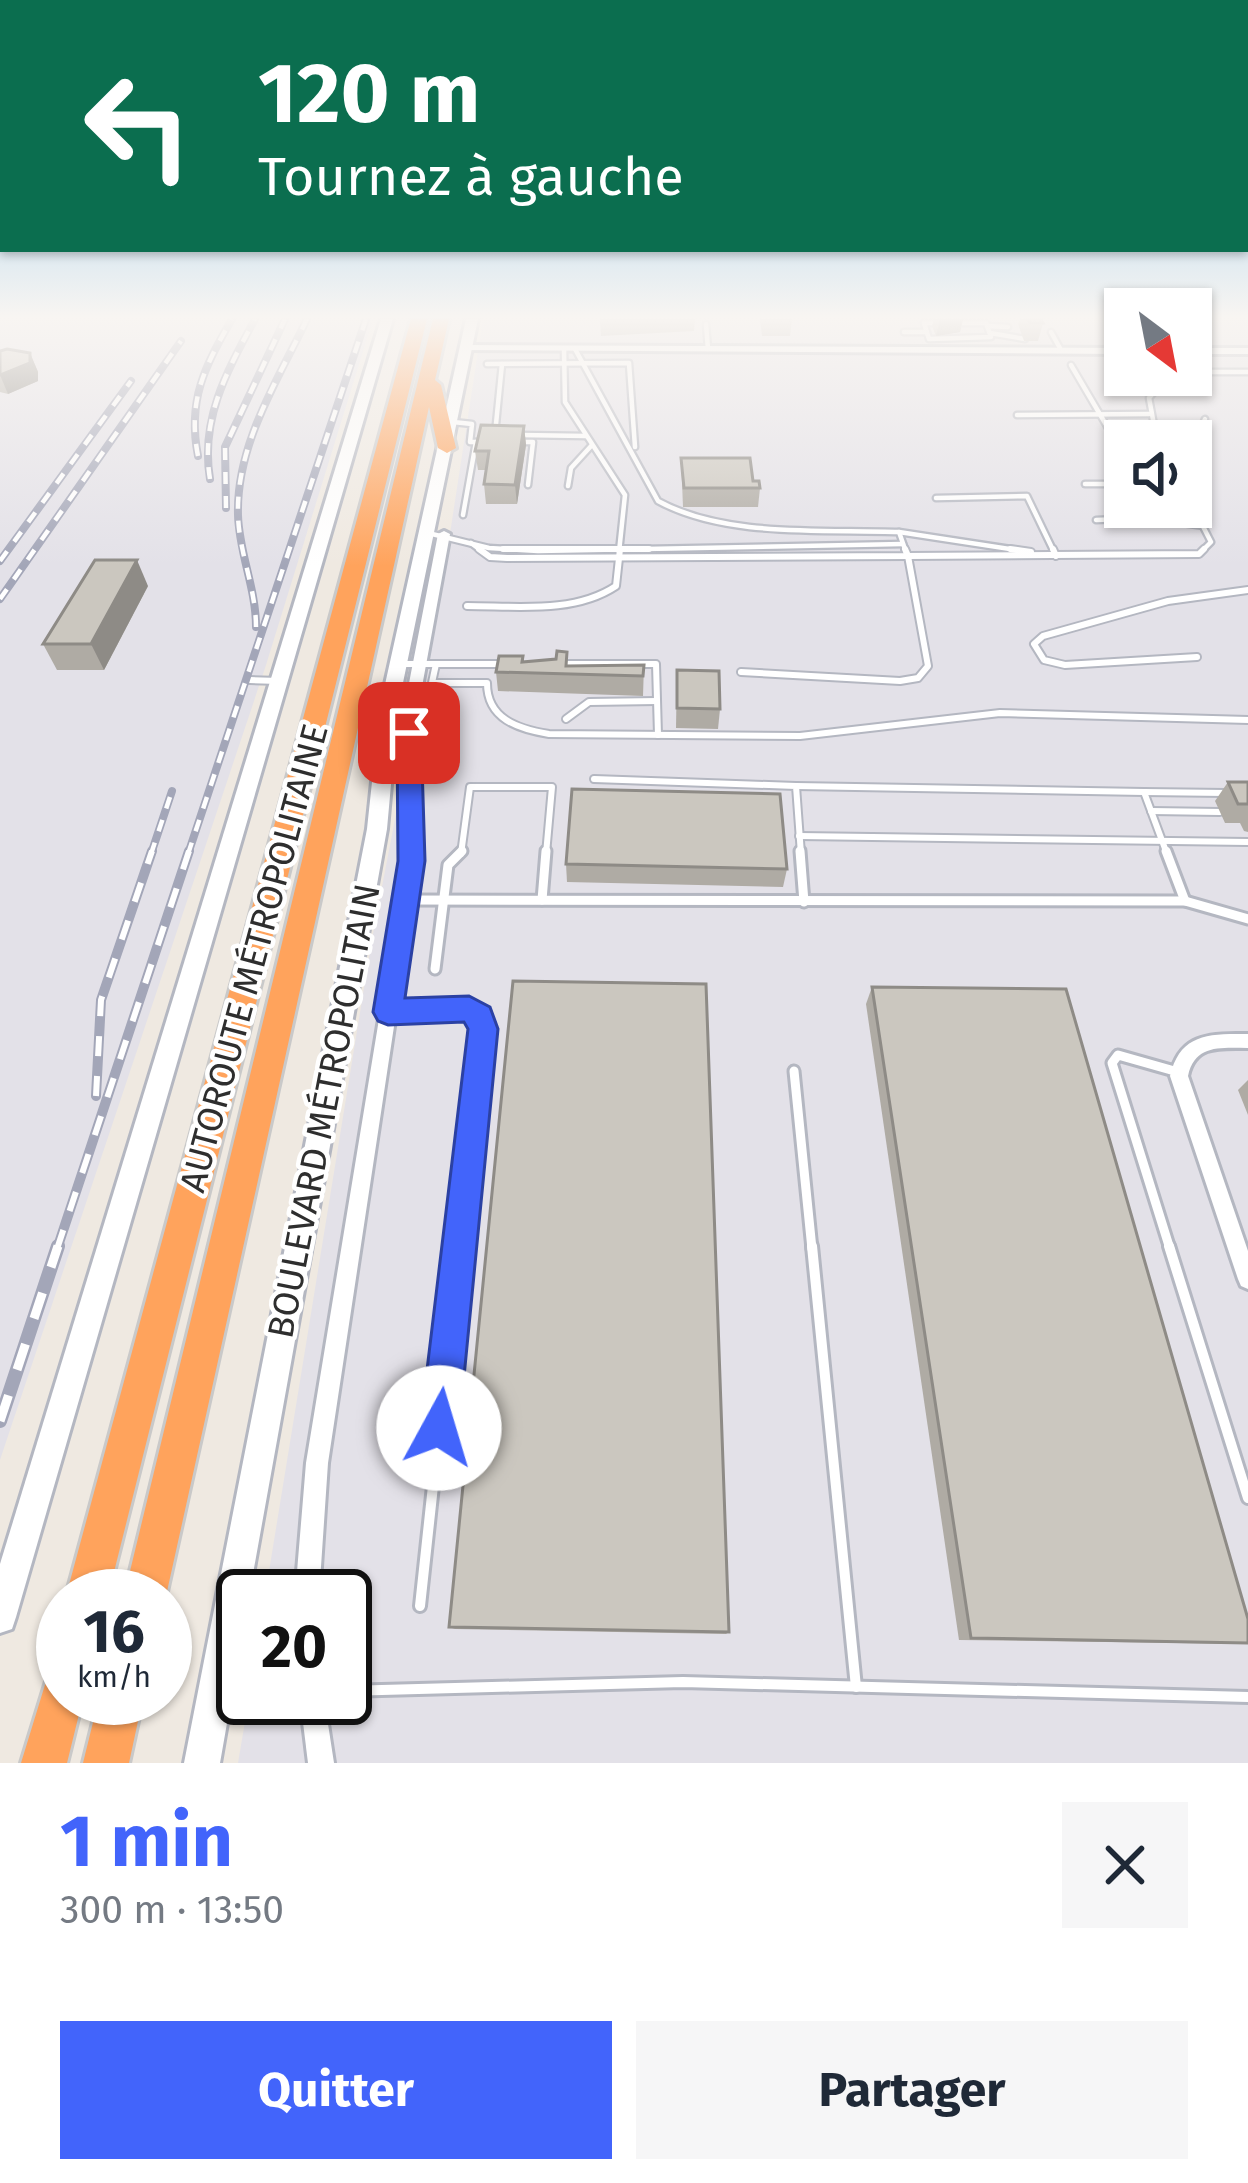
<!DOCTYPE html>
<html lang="fr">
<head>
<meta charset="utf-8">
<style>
	:root { --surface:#fff; --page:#f6f6f7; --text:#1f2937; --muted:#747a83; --accent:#4264fb }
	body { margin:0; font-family:"Fira Sans",sans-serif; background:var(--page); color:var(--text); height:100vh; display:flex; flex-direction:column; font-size:45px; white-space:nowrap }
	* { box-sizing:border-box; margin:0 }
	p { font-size:39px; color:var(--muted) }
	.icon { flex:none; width:66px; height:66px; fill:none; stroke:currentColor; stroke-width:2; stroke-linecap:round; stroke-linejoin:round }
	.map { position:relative; height:1763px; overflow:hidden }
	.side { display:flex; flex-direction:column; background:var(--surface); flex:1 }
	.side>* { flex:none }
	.hud { position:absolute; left:0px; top:0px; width:1248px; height:252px; box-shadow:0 3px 9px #0004; background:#0b6e4f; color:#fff; overflow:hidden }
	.needle { width:78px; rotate:148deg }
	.buttons { position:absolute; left:1104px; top:288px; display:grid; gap:24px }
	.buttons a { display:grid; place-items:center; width:108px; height:108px; border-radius:0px; background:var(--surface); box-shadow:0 3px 9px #0004; font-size:60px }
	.speed { position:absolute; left:36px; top:1569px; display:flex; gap:24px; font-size:60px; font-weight:700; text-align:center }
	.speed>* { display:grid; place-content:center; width:156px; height:156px; border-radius:50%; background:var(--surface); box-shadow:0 3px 9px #0004; line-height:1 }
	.speed small { font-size:30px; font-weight:400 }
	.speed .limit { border:6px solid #111; border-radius:18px; background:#fff; color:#111 }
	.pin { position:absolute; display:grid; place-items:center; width:102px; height:102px; color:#fff; margin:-51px; border-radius:24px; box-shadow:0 6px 18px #0006 }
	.me { position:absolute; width:132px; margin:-66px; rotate:6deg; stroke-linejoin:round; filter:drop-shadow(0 0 9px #0008) }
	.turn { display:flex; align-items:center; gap:42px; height:252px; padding:0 60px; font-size:54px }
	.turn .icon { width:156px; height:156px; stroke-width:2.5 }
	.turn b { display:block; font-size:84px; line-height:102px }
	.round { display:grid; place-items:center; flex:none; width:126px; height:126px; border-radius:0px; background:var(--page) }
	.head { display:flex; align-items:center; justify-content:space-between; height:204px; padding:0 60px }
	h1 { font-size:72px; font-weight:700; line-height:90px; color:var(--accent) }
	.button { display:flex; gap:24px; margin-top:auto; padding:24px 60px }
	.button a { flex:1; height:138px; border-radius:0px; background:var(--accent); color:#fff; font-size:48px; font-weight:700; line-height:138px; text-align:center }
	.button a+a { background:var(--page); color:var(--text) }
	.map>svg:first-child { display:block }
</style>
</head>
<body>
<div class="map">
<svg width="1248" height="1763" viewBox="0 0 1248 1763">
	<rect width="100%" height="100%" fill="#efe9e1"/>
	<g fill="#e3e1e8" fill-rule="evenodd">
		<polygon points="0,319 373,319 266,665 0,1460"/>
		<path d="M483,319H1125V375H1191V319H1248V1763H238L249,1698H345V1596H265L372,939L451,527ZM1125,441H1191V507H1125Z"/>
	</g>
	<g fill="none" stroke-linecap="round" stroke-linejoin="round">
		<g stroke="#b4b7c1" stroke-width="9">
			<g id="service-far3">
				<polygon points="924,323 986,323 991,337 929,339"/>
				<polyline points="706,324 708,349"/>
				<polyline points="987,326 1008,327"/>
				<polyline points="904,332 927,332"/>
				<polyline points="1051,332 1061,350"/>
				<polyline points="990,333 1025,339"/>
				<polyline points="564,349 565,402 625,495 619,552"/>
				<path d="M575,349L658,501C726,538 823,529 899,532L906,552"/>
				<polyline points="487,364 629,363 635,447"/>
				<polyline points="1071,365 1125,457"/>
				<polyline points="1191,372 1248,372"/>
				<polyline points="1017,415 1149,414"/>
				<polyline points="453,422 472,424 470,442 485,442"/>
				<polyline points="495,434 502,364"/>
				<polyline points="520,435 586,436"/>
				<polyline points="1157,441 1149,398 1159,386 1180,375"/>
				<polyline points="518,442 533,442 528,485"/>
				<polyline points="1191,455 1205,419"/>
				<polyline points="1085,484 1125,484"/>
				<polyline points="568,486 571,468 592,445"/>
				<polyline points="936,498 1027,496 1054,552"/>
				<polyline points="1191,503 1211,542 1201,552"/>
				<polyline points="463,515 476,442"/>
				<polyline points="1096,520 1147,518 1204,526"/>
				<polyline points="899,532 1030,552"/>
				<polyline points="428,533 489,548 538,551 903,544"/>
				<polyline points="471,543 483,552"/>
			</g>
		</g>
		<g stroke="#b4b7c1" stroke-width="10">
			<g id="service-far2">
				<polyline points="479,549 490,557 507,558 908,556 905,549"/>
				<polyline points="503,549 649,549"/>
				<polyline points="1010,549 1031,552"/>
				<polyline points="1053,549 1056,556"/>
				<path d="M467,606C516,606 574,614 616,586L620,549"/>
				<polyline points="1197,657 1065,665 1044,660 1034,644 1043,636 1168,601 1248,590"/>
				<polyline points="398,664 503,664"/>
				<polyline points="560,664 656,664 658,735"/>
				<polyline points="741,672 900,681 918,678 928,666 908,556 1199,554 1204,549"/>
				<polyline points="250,680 279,681"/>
				<path d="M433,683H487C487,719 518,729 549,734L800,736L1000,713L1248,720"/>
				<polyline points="566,719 589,702 657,701"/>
				<polyline points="414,728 425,715 436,664"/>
				<polyline points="594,779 796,786 801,854"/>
				<polyline points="796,786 1144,792 1167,854"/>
				<polyline points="1144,792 1226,793"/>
				<polyline points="1151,811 1220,812"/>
				<polyline points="799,836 1248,842"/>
				<polyline points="461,854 470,787 552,787 546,854"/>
			</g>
		</g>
		<g stroke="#b4b7c1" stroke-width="15">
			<g id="service-far1">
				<polyline points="800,851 804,902"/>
				<polyline points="1166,851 1185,901"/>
				<polyline points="407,900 1185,901 1248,919"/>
				<polyline points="542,900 546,851"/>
				<polyline points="435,969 448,865 462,851"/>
				<polyline points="390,1012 469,1009 480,1016 483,1029 459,1249"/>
				<polyline points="794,1071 812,1249"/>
				<polyline points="1170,1249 1112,1063 1118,1055 1178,1072"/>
			</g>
		</g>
		<g stroke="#b4b7c1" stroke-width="16">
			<g id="service">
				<polyline points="812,1246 856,1687"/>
				<polyline points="1169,1246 1248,1498"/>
				<polyline points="420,1606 459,1246"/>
				<polyline points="345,1691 683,1682 1248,1697"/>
			</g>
		</g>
		<g stroke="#b4b7c1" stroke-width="6">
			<g id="minor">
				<polygon points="444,531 450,534 417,714 419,861 328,1463 319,1596 295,1596 306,1463 405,861 403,714 438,534"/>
				<path d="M1236,1034H1248V1048C1221,1048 1195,1044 1188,1076L1248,1251V1289L1241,1286L1238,1279L1170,1076C1179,1039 1201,1034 1236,1034Z"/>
				<polygon points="300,1698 324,1698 334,1763 308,1763"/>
			</g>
		</g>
		<g stroke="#b4b7c1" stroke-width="6">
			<g id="tertiary">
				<polygon points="467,345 1125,348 1125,354 463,350 462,348"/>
				<rect x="1191" y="348" width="57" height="6"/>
			</g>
		</g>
		<g stroke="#b4b7c1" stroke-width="6">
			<g id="secondary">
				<polygon points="381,319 393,319 16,1617 12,1629 0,1633 0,1564"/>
				<polygon points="466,319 478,319 398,707 387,829 249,1596 243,1596 243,1632 220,1763 184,1763 367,829 380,707"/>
			</g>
		</g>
		<g stroke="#c9c9c9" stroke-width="6">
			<g id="motorway">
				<polygon points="411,319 427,319 108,1596 66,1596"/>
				<polygon points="433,319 449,319 435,380 441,385 456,448 447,453 438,448 429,407 166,1596 124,1596"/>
				<polygon points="63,1668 63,1698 83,1698 67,1763 21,1763 48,1675"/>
				<polygon points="99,1698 143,1698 129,1763 83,1763"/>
			</g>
		</g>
		<use href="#service-far3" stroke="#fff" stroke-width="4.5"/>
		<use href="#service-far2" stroke="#fff" stroke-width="6"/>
		<use href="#service-far1" stroke="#fff" stroke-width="9"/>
		<use href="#service" stroke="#fff" stroke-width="10"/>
		<use href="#minor" fill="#fff" fill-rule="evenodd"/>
		<use href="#tertiary" fill="#fff" fill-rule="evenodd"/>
		<use href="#secondary" fill="#fff" fill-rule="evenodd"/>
		<use href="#motorway" fill="#ffa35c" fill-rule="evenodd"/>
		<g stroke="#a3a6b8" stroke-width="8">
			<g id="rail-far2">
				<path d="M198,456C187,400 205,366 232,319"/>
				<path d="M210,479C200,419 227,371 255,319"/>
				<polyline points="226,508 225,447 285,319"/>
				<polyline points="0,561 131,381"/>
				<polyline points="0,599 181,341"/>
				<path d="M256,627C256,588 239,553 238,515C236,444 278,380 307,319"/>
				<polyline points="151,854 172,791"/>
				<polyline points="188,854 366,319"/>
			</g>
		</g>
		<g stroke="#a3a6b8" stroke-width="10">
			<g id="rail-far1">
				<polyline points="96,1096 101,1000 152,851"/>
				<polyline points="57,1249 189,851"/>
			</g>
		</g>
		<g stroke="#a3a6b8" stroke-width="14">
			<polyline id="rail" points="0,1421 58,1246"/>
		</g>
		<use href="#rail-far2" stroke="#fff" stroke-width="4.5" stroke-dasharray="12" stroke-linecap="butt"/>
		<use href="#rail-far1" stroke="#fff" stroke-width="6" stroke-dasharray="20" stroke-linecap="butt"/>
		<use href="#rail" stroke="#fff" stroke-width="9" stroke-dasharray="27" stroke-linecap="butt"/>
	</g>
	<g fill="#afaba4">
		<polygon points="600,319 695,319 694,331 601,336"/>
		<polygon points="760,319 792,319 790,336 762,336"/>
		<polygon points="934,319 963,319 960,332 936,336 932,326"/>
		<polygon points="1020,319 1041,319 1043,323 1038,341 1024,341 1018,324"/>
		<polygon points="0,351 30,353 38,372 38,381 8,394 0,392"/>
		<polygon points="524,426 526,445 517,504 486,504 484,484 486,470 478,470 475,451"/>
		<polygon points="681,458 753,481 760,488 758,507 683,507"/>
		<polygon points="148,586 104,670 57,670 43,644"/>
		<polygon points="523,656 524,662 568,666 644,665 643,696 498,691 496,672"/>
		<polygon points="677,670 720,709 718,729 676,728"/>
		<polygon points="1228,782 1248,782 1248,832 1244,831 1240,823 1225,823 1215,801"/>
		<polygon points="566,864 787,869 783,887 567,882"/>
		<polygon points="872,987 1248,1644 959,1640 866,1004"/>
		<polygon points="1248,1080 1248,1115 1238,1090"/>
		<polygon points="449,1627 729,1632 726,1634 455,1629"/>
	</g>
	<g fill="#8e8b86">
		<polygon points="940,319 963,319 960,332 936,336"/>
		<polygon points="30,353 38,372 38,381 8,394 0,375"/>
		<polygon points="524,426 526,445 517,504 515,485"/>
		<polygon points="137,560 148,586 104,670 91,644"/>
	</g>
	<g fill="#cbc7bf" stroke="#8e8b86" stroke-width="3">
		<polygon points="1028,319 1041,319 1043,323 1030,323"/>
		<polygon points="7,349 30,353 30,363 0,375 0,351"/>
		<polygon points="481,425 524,426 515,485 484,484 489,451 475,451"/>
		<polygon points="681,458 750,458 753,481 759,481 760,488 684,488"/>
		<polygon points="95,560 137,560 91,644 43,644"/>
		<polygon points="557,651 567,652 566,666 644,665 643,676 496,672 499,656 523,656 522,662 556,659"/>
		<polygon points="677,670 719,671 720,709 677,708"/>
		<polygon points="1228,782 1248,782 1248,804 1238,804"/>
		<polygon points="572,789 780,794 787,869 566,864"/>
		<polygon points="513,981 706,984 729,1632 449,1627"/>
		<polygon points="872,987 1066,989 1248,1619 1248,1643 971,1638"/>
	</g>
	<linearGradient id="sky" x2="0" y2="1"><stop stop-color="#7abfeb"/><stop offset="0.56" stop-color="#f8f5f2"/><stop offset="1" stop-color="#f8f5f2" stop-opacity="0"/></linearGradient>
	<rect width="1248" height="566" fill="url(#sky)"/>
	<polygon fill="#4264fb" stroke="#2b41a3" stroke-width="3" points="409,725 421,733 425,861 405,998 469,996 490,1007 498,1029 459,1428 453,1442 439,1448 426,1442 420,1428 468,1029 464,1022 388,1025 378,1021 373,1012 398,861 397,733"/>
	<g text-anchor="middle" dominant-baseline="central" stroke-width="9" stroke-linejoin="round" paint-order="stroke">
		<g font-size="36" fill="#2e2e2e" stroke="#fff">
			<text transform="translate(254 958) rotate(-75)">AUTOROUTE MÉTROPOLITAINE</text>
			<text transform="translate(324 1111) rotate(-79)">BOULEVARD MÉTROPOLITAIN</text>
		</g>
	</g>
</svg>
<div class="buttons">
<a><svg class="needle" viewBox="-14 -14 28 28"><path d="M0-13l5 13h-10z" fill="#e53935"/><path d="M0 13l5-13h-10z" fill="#747a83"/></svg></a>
<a><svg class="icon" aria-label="sound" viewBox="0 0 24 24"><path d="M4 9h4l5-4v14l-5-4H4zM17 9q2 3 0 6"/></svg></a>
</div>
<div class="speed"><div>16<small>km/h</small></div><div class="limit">20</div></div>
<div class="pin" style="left:409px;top:733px;background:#d93025"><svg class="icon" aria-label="arrive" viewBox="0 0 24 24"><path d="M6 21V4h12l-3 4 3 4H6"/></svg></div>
<svg class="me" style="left:439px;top:1428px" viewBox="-20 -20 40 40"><circle r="19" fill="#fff"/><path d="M0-13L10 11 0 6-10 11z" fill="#4264fb"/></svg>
<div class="hud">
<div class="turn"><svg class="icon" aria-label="left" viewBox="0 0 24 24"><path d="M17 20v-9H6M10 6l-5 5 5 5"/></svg><div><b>120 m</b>Tournez à gauche</div></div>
</div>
</div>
<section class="side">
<div class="head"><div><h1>1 min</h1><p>300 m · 13:50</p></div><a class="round"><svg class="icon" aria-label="close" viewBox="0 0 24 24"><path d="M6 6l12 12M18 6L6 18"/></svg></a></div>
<div class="button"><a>Quitter</a><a>Partager</a></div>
</section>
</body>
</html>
